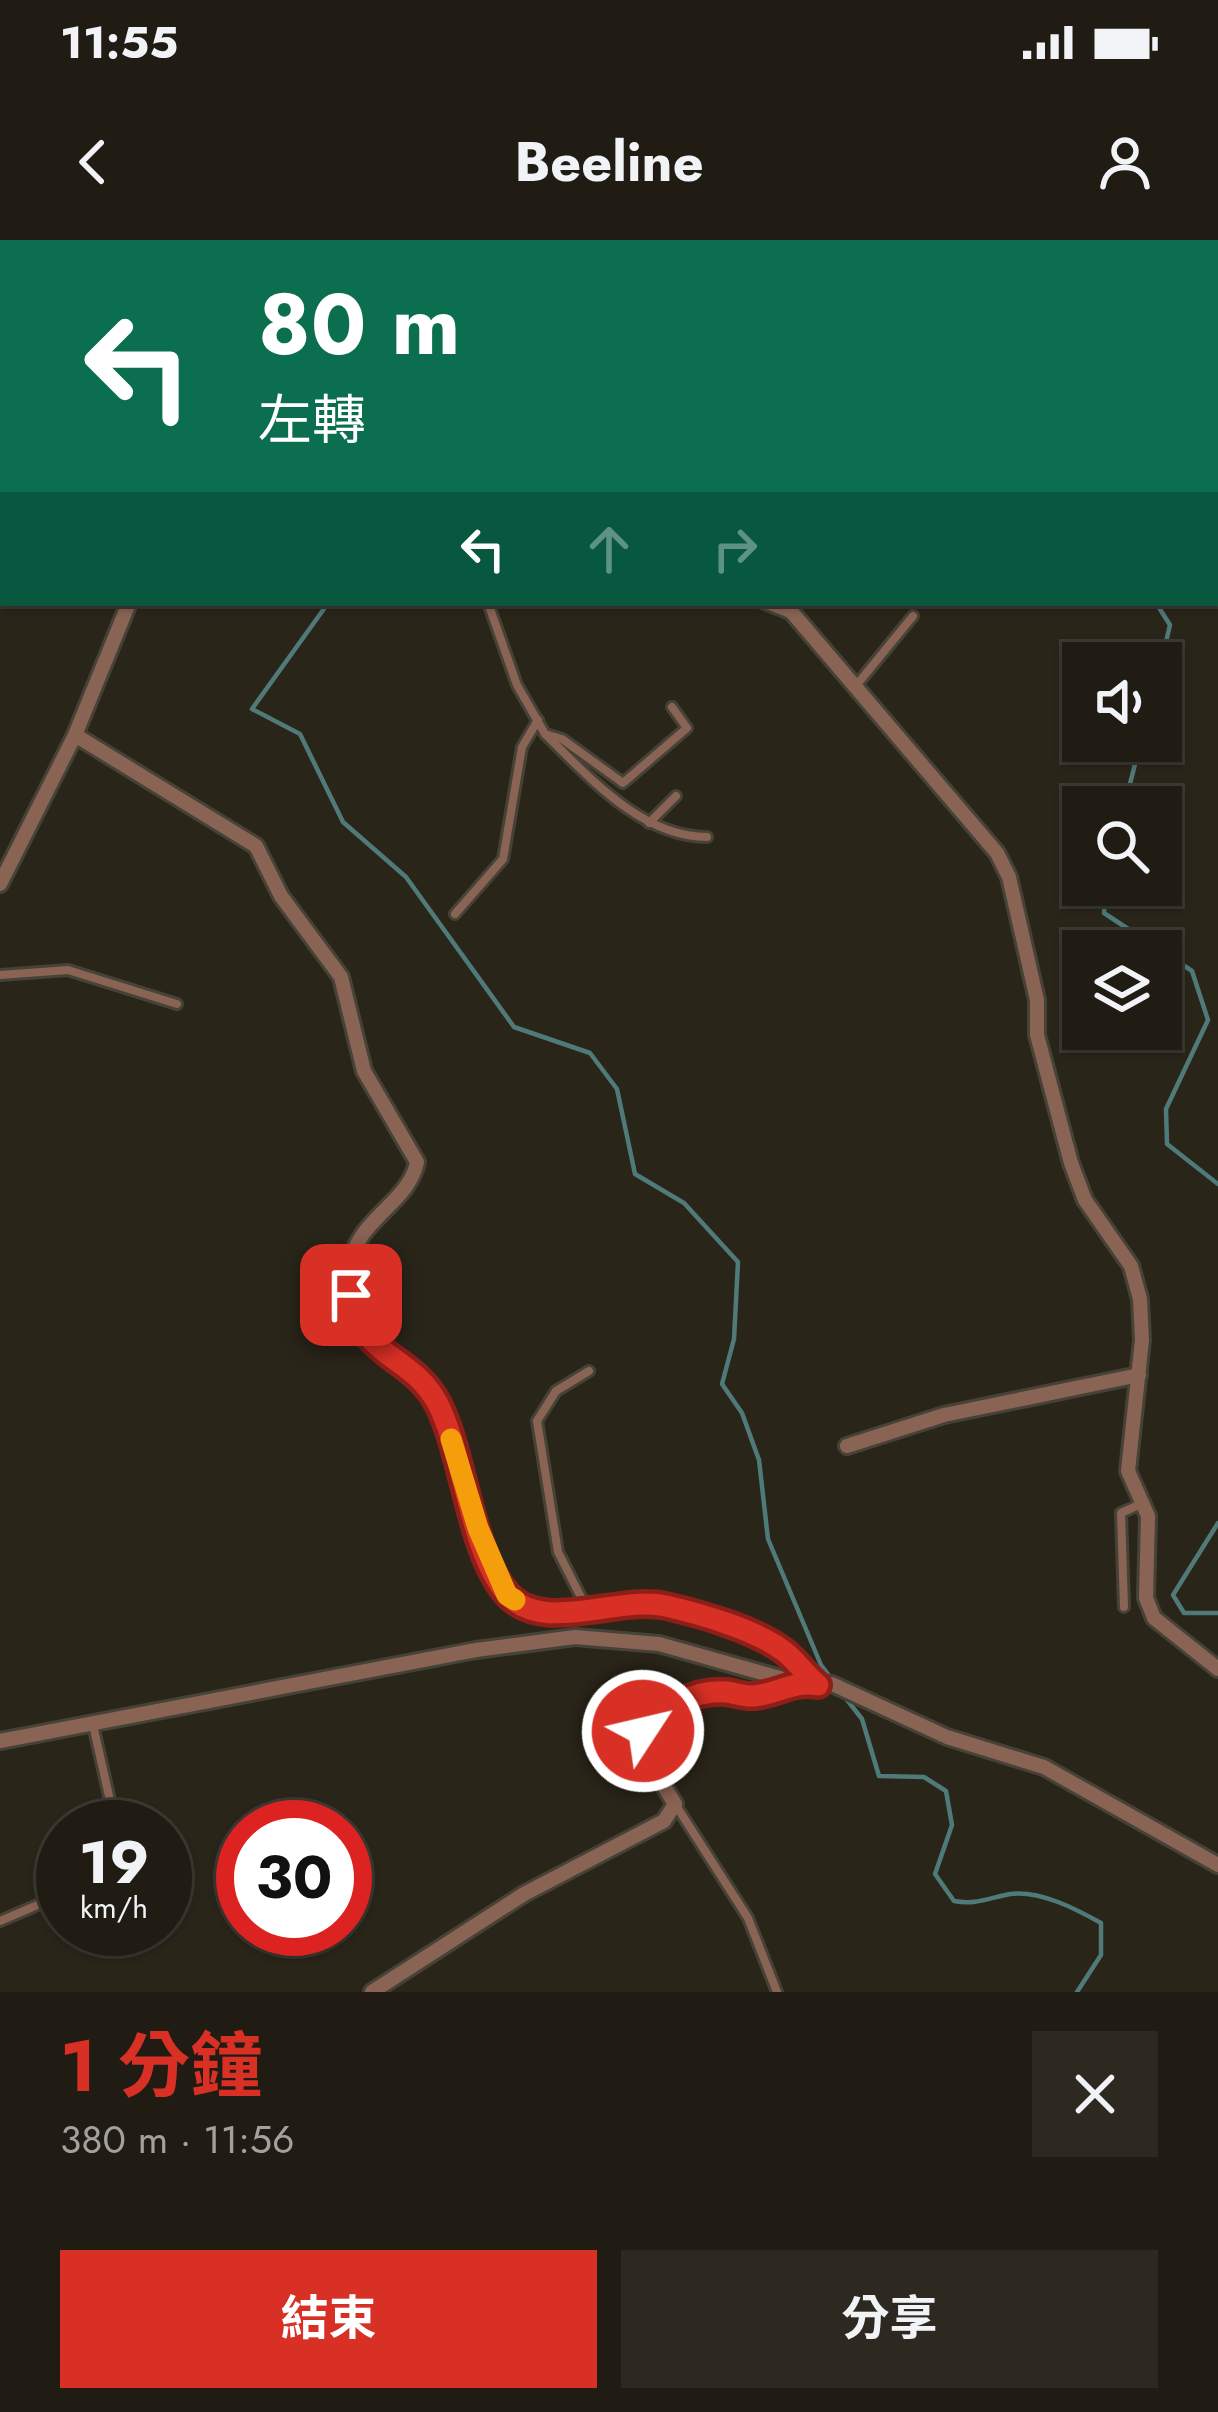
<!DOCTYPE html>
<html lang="zh-TW">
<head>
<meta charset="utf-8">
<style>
	:root { --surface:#201c13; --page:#2d2921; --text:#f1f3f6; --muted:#a2a1a0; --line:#3d3a33; --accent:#d93025 }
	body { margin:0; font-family:Jost,"Noto Sans TC",sans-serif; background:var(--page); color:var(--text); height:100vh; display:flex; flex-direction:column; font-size:45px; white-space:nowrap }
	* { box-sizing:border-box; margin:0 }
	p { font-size:39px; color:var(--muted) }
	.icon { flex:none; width:66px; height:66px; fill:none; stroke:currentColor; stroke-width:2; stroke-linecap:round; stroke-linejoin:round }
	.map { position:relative; height:1752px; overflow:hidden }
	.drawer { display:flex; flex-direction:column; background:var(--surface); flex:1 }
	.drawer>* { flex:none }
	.guide { position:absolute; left:0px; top:0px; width:1218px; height:366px; box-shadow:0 3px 9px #0004,0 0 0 3px var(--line); background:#0b6e4f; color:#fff; overflow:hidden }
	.buttons { position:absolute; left:1062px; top:402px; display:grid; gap:24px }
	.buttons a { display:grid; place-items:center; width:120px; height:120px; border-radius:0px; background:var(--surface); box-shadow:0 3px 9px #0004,0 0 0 3px var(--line); font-size:60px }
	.speed { position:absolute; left:36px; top:1560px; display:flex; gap:24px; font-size:60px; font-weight:700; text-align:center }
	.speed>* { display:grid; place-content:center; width:156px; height:156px; border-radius:50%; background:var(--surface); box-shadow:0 3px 9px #0004,0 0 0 3px var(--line); line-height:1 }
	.speed small { font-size:30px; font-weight:400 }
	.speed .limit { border:18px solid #d22; background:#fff; color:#111 }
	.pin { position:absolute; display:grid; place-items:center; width:102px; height:102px; color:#fff; margin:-51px; border-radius:24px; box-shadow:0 6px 18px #0006 }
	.me { position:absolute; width:132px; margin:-66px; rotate:55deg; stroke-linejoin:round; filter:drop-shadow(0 0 9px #0008) }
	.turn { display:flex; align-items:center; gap:42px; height:252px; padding:0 60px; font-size:54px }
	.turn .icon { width:156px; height:156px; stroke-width:2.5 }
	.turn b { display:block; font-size:84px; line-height:102px }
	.lanes { display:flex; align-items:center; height:114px; padding:0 60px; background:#0003; justify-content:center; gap:60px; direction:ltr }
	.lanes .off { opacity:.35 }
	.round { display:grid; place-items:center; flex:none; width:126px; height:126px; border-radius:0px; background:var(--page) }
	.summary { display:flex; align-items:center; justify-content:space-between; height:204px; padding:0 60px }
	h1 { font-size:72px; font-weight:700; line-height:90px; color:var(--accent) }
	.cta { display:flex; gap:24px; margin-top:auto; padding:24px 60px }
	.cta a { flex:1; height:138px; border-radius:0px; background:var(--accent); color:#fff; font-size:48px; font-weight:700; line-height:138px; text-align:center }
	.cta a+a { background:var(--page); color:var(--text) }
	.status { display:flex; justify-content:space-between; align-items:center; height:84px; padding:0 60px; background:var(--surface); direction:ltr }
	.status svg { height:33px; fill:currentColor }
	header { display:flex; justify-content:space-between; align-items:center; height:156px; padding:0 60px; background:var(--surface); font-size:54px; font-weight:700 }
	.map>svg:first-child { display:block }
</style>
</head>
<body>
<div class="status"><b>11:55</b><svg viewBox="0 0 49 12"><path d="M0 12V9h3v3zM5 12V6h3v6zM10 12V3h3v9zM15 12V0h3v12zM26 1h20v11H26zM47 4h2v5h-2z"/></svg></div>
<header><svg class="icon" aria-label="back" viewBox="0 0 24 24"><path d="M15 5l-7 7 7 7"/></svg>Beeline<svg class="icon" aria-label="person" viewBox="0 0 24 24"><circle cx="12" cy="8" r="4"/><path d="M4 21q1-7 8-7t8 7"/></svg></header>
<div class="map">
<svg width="1218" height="1752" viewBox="0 0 1218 1752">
	<rect width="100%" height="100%" fill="#2a2519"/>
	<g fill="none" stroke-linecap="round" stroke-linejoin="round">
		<g stroke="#4f7a79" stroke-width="4.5">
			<polyline points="1215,293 1218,289"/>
			<polyline points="1156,363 1170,385 1161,423"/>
			<polyline points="326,366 252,469 300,494 343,582 406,637 514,787 590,813 617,849 635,934 684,963 738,1022 734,1099 722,1144 742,1173 759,1220 768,1299 821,1425 834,1442"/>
			<polyline points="1124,567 1141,501"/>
			<polyline points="1106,645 1104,673 1192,731 1208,780 1166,869 1167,904 1218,944"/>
			<polyline points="1218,1283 1173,1355 1184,1373 1218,1373"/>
			<path d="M844,1456L862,1479L879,1536L924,1537L946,1551L952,1585L935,1634L954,1661C976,1665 989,1658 1010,1654C1040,1650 1076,1669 1101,1683V1715L1077,1752"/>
		</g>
		<g stroke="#464236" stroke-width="14">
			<g id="lane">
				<polyline points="600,0 626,3"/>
				<polyline points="994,0 995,3"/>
				<polyline points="1087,0 1088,3"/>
				<polyline points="1182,0 1183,3"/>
				<polyline points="441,3 443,0"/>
				<polyline points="723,3 734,0"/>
				<polyline points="1215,21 1218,20"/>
				<polyline points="1215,144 1218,153"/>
				<polyline points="1215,173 1218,172"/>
				<polyline points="0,266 3,265"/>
				<polyline points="488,363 517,445 545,494 562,499 623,543 687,488 672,467"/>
				<polyline points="762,363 790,374"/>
				<polyline points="855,447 913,376"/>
				<path d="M546,495C590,538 642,597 707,597"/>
				<polyline points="649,583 676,556"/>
				<polyline points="455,674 503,619 522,507 538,480"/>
				<polyline points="0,735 68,730 177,764"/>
				<polyline points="586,1367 558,1312 537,1181 556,1151 589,1131"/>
				<polyline points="1124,1367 1121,1273 1143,1263"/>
				<polyline points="93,1485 116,1587"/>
				<polyline points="675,1564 748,1678 777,1752"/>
				<polyline points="0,1681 63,1654"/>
			</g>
		</g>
		<g stroke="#464236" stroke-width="20">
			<g id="street">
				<polyline points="788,0 789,3"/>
				<polyline points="292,3 294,0"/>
				<polyline points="784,363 997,613 1009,637 1037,760 1037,795 1071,923 1085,960 1131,1026 1140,1059 1142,1100 1128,1231 1148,1276 1146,1358 1154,1378 1218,1429"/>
				<path d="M75,495L256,606L281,656L341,737L364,831L417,922C409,964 354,980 350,1028C342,1126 420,1105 445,1181C460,1227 484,1362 538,1373C558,1378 590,1367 611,1366C663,1364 743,1378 785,1412C797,1422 806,1435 818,1445"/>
				<polyline points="0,644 75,495 129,363"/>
				<polyline points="847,1206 944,1175 1139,1135"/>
				<polyline points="810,1445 832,1444 947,1497 1044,1527 1218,1625"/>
				<polyline points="0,1501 476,1410 575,1397 659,1404 780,1438"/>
				<polyline points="372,1752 524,1654 664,1581 675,1564 647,1519 643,1491 667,1468 688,1458 724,1452 749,1457 801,1442 812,1444"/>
			</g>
		</g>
		<use href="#lane" stroke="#896354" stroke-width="8"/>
		<use href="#street" stroke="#896354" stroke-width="14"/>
	</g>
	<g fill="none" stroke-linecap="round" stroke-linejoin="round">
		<g stroke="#8d1f18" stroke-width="30">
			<path id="route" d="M351,1055C361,1119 412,1114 438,1164C464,1215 470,1312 507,1354C543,1395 618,1355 666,1366C701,1374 757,1390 785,1412C797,1422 806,1435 818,1445C794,1440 777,1454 754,1456C744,1457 736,1453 726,1452C691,1450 666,1468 643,1491"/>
		</g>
		<use href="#route" stroke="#d93025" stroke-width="21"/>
		<polyline stroke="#f59e0b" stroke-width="21" points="451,1199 478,1288 507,1355 515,1360"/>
	</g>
</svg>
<div class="buttons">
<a><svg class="icon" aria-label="sound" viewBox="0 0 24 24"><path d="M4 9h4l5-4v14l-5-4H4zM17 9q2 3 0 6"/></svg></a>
<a><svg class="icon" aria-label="search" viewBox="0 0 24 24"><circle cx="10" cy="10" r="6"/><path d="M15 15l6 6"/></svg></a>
<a><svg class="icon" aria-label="layers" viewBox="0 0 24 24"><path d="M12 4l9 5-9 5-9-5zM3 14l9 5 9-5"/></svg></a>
</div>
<div class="speed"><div>19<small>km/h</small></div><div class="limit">30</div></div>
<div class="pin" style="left:351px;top:1055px;background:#d93025"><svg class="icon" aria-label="arrive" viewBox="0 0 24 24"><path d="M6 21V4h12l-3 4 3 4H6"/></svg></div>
<svg class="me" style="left:643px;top:1491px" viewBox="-20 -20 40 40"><circle r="17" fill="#d93025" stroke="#fff" stroke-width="3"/><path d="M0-11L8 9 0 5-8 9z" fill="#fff"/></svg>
<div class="guide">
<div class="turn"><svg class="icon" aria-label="left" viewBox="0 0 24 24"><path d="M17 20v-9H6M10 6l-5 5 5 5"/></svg><div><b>80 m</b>左轉</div></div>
<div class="lanes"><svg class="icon" aria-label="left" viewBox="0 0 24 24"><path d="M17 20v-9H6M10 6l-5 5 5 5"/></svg><svg class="icon off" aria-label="ahead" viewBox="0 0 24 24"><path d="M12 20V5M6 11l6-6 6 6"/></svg><svg class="icon off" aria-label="right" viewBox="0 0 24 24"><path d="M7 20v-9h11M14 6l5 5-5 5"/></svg></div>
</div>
</div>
<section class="drawer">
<div class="summary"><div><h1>1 分鐘</h1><p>380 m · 11:56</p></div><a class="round"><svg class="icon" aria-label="close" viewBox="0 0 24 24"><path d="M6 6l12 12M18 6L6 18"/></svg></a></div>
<div class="cta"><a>結束</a><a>分享</a></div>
</section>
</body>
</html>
